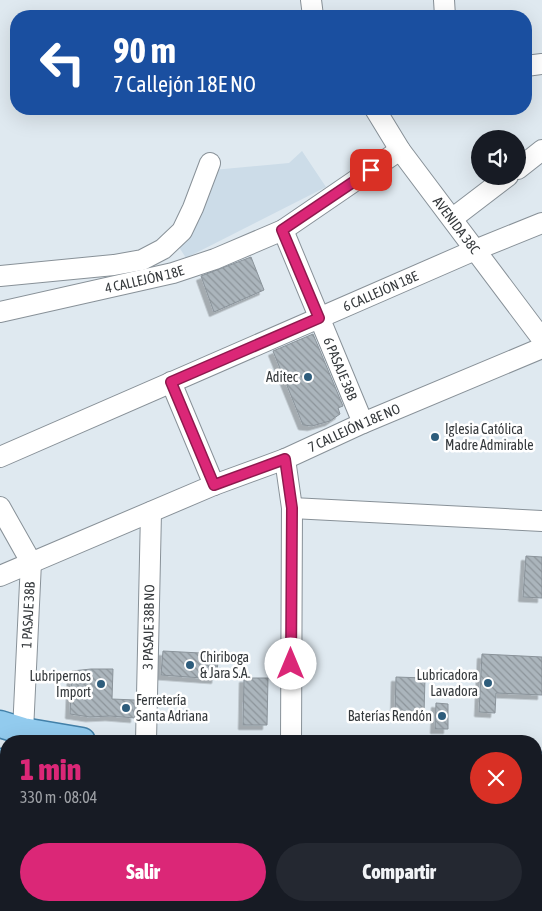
<!DOCTYPE html>
<html lang="es">
<head>
<meta charset="utf-8">
<style>
	:root { --surface:#171b24; --page:#242831; --text:#f1f3f6; --muted:#9ea1a6; --accent:#db2777 }
	body { margin:0; font-family:"Asap Condensed",sans-serif; background:var(--page); color:var(--text); height:100vh; display:flex; flex-direction:column; font-size:19px; white-space:nowrap }
	* { box-sizing:border-box; margin:0 }
	p { font-size:16px; color:var(--muted) }
	.icon { flex:none; width:28px; height:28px; fill:none; stroke:currentColor; stroke-width:2; stroke-linecap:round; stroke-linejoin:round }
	.map { position:relative; flex:1; overflow:hidden }
	.sheet { position:absolute; left:0px; top:735px; width:542px; height:176px; display:flex; flex-direction:column; background:var(--surface); border-radius:20px 20px 0 0; box-shadow:0 5px 20px #0002 }
	.sheet>* { flex:none }
	.top-card { position:absolute; left:10px; top:10px; width:522px; height:105px; border-radius:20px; box-shadow:0 5px 20px #0002; background:#1a4fa0; color:#fff; overflow:hidden }
	.fabs { position:absolute; left:471px; top:130px; display:grid; gap:10px }
	.fabs a { display:grid; place-items:center; width:55px; height:55px; border-radius:50%; background:var(--surface); box-shadow:0 5px 20px #0002; font-size:25px }
	.pin { position:absolute; display:grid; place-items:center; width:42px; height:42px; color:#fff; margin:-21px; border-radius:10px; box-shadow:0 2px 8px #0006 }
	.me { position:absolute; width:55px; margin:-28px; rotate:0deg; stroke-linejoin:round; filter:drop-shadow(0 0 4px #0008) }
	.turn { display:flex; align-items:center; gap:18px; height:105px; padding:0 20px; font-size:22px }
	.turn .icon { width:65px; height:65px; stroke-width:2.5 }
	.turn b { display:block; font-size:35px; line-height:42px }
	.round { display:grid; place-items:center; flex:none; width:52px; height:52px; border-radius:26px; background:var(--page) }
	.headline { display:flex; align-items:center; justify-content:space-between; height:85px; padding:0 20px }
	h1 { font-size:30px; font-weight:800; line-height:38px; color:var(--accent) }
	.cta { display:flex; gap:10px; margin-top:auto; padding:10px 20px }
	.cta a { flex:1; height:58px; border-radius:30px; background:var(--accent); color:#fff; font-size:20px; font-weight:800; line-height:58px; text-align:center }
	.cta a+a { background:var(--page); color:var(--text) }
	.map>svg:first-child { display:block }
</style>
</head>
<body>
<div class="map">
<svg width="542" height="911" viewBox="0 0 542 911">
	<defs>
		<pattern id="building-back-hatch" width="6" height="6" patternUnits="userSpaceOnUse" patternTransform="scale(1.25)"><rect width="6" height="6" fill="#abb5bc"/><path d="M-1 5l2 2M0 0l6 6M5-1l2 2" fill="none" stroke="#8c949a"/></pattern>
		<filter id="shadow"><feDropShadow dx="-4.5" dy="4.5" stdDeviation="0" flood-color="#0004"/></filter>
	</defs>
	<rect width="100%" height="100%" fill="#dfe9f0"/>
	<g fill="#ccdce8">
		<polygon points="302,151 326,187 186,258 177,244 213,170 289,163"/>
		<polygon points="537,858 542,858 542,911 535,911"/>
	</g>
	<g fill="url(#building-back-hatch)" stroke="#8a939a" filter="url(#shadow)">
		<polygon points="251,257 264,290 214,312 201,276"/>
		<polygon points="313,334 343,406 338,408 340,414 330,421 312,426 303,425 273,351"/>
		<polygon points="526,556 542,557 542,598 523,597"/>
		<polygon points="163,651 219,654 216,679 161,675"/>
		<polygon points="482,654 542,657 542,695 496,693 495,713 479,712"/>
		<polygon points="91,669 113,669 112,699 135,700 135,718 110,716 90,717 70,714 72,671"/>
		<polygon points="396,677 425,678 424,713 395,712"/>
		<polygon points="244,678 268,678 267,725 243,725"/>
		<polygon points="436,703 448,704 448,729 435,729"/>
	</g>
	<g fill="none" stroke-linecap="round" stroke-linejoin="round">
		<g stroke="#889198" stroke-width="22">
			<g id="minor">
				<polyline points="311,0 313,16"/>
				<polyline points="444,0 445,16"/>
				<polyline points="526,66 542,64"/>
				<path id="s1" d="M375,109L400,150L542,339"/>
				<polyline points="518,169 542,150"/>
				<polyline points="453,218 508,176"/>
				<path id="s2" d="M283,230L363,423"/>
				<polyline points="0,276 114,265 142,260 163,249 182,231 193,208 210,163"/>
				<path id="s3" d="M0,312L173,273L215,259L283,230L400,150"/>
				<polyline points="171,382 214,485"/>
				<path id="s4" d="M0,457L475,250L542,223"/>
				<polyline points="285,459 292,508 291,741"/>
				<polyline points="0,507 31,562 23,731"/>
				<polyline points="292,508 542,521"/>
				<path id="s5" d="M0,576L214,485L285,459L363,423L542,348"/>
				<path id="s6" d="M146,741L151,512"/>
				<polyline points="0,870 6,875"/>
				<polyline points="426,905 427,911"/>
				<polyline points="184,911 191,905"/>
				<polyline points="441,911 448,905"/>
			</g>
		</g>
		<g stroke="#4381a9" stroke-width="29">
			<g id="major">
				<polyline points="0,724 23,731 82,741"/>
				<polyline points="0,762 6,763"/>
				<polyline points="536,766 542,766"/>
				<polyline points="536,817 542,815"/>
				<polyline points="480,911 481,905"/>
				<polyline points="505,911 506,905"/>
			</g>
		</g>
		<use href="#minor" stroke="#fff" stroke-width="20"/>
		<use href="#major" stroke="#92cbee" stroke-width="26"/>
	</g>
	<g fill="none" stroke-linecap="round" stroke-linejoin="round">
		<g stroke="#8e194d" stroke-width="12">
			<polyline id="route" points="291,664 292,508 285,459 214,485 171,382 319,318 282,230 371,170"/>
		</g>
		<use href="#route" stroke="#db2777" stroke-width="9"/>
	</g>
	<g fill="#2e5d7c" stroke="#fff" stroke-width="2">
		<circle cx="308" cy="377" r="5"/>
		<circle cx="435" cy="437" r="5"/>
		<circle cx="190" cy="665" r="5"/>
		<circle cx="488" cy="683" r="5"/>
		<circle cx="101" cy="684" r="5"/>
		<circle cx="126" cy="708" r="5"/>
		<circle cx="442" cy="716" r="5"/>
	</g>
	<g text-anchor="middle" dominant-baseline="central" stroke-width="5" stroke-linejoin="round" paint-order="stroke">
		<g font-size="14" fill="#35393c" stroke="#fff">
			<text stroke="none"><textPath href="#s1" startOffset="142">AVENIDA 38C</textPath></text>
			<text stroke="none"><textPath href="#s3" startOffset="148">4 CALLEJÓN 18E</textPath></text>
			<text stroke="none"><textPath href="#s4" startOffset="415">6 CALLEJÓN 18E</textPath></text>
			<text stroke="none"><textPath href="#s2" startOffset="150">6 PASAJE 38B</textPath></text>
			<text stroke="none"><textPath href="#s5" startOffset="384">7 CALLEJÓN 18E NO</textPath></text>
			<text transform="translate(28 615) rotate(-87)">1 PASAJE 38B</text>
			<text stroke="none"><textPath href="#s6" startOffset="114">3 PASAJE 38B NO</textPath></text>
		</g>
		<g font-size="14" fill="#35393c" stroke="#fff" text-anchor="end">
			<text x="298" y="377">Aditec</text>
			<text x="445" y="429" text-anchor="start">Iglesia Católica<tspan x="445" dy="16">Madre Admirable</tspan></text>
			<text x="200" y="657" text-anchor="start">Chiriboga<tspan x="200" dy="16">&amp; Jara S.A.</tspan></text>
			<text x="478" y="675">Lubricadora<tspan x="478" dy="16">Lavadora</tspan></text>
			<text x="91" y="676">Lubripernos<tspan x="91" dy="16">Import</tspan></text>
			<text x="136" y="700" text-anchor="start">Ferretería<tspan x="136" dy="16">Santa Adriana</tspan></text>
			<text x="432" y="716">Baterías Rendón</text>
		</g>
	</g>
</svg>
<div class="fabs">
<a><svg class="icon" aria-label="sound" viewBox="0 0 24 24"><path d="M4 9h4l5-4v14l-5-4H4zM17 9q2 3 0 6"/></svg></a>
</div>
<div class="pin" style="left:371px;top:170px;background:#d93025"><svg class="icon" aria-label="arrive" viewBox="0 0 24 24"><path d="M6 21V4h12l-3 4 3 4H6"/></svg></div>
<svg class="me" style="left:291px;top:664px" viewBox="-20 -20 40 40"><circle r="19" fill="#fff"/><path d="M0-13L10 11 0 6-10 11z" fill="#db2777"/></svg>
<div class="top-card">
<div class="turn"><svg class="icon" aria-label="left" viewBox="0 0 24 24"><path d="M17 20v-9H6M10 6l-5 5 5 5"/></svg><div><b>90 m</b>7 Callejón 18E NO</div></div>
</div>
<section class="sheet">
<div class="headline"><div><h1>1 min</h1><p>330 m · 08:04</p></div><a class="round" style="background:#d93025;color:#fff"><svg class="icon" aria-label="close" viewBox="0 0 24 24"><path d="M6 6l12 12M18 6L6 18"/></svg></a></div>
<div class="cta"><a>Salir</a><a>Compartir</a></div>
</section>
</div>
</body>
</html>
